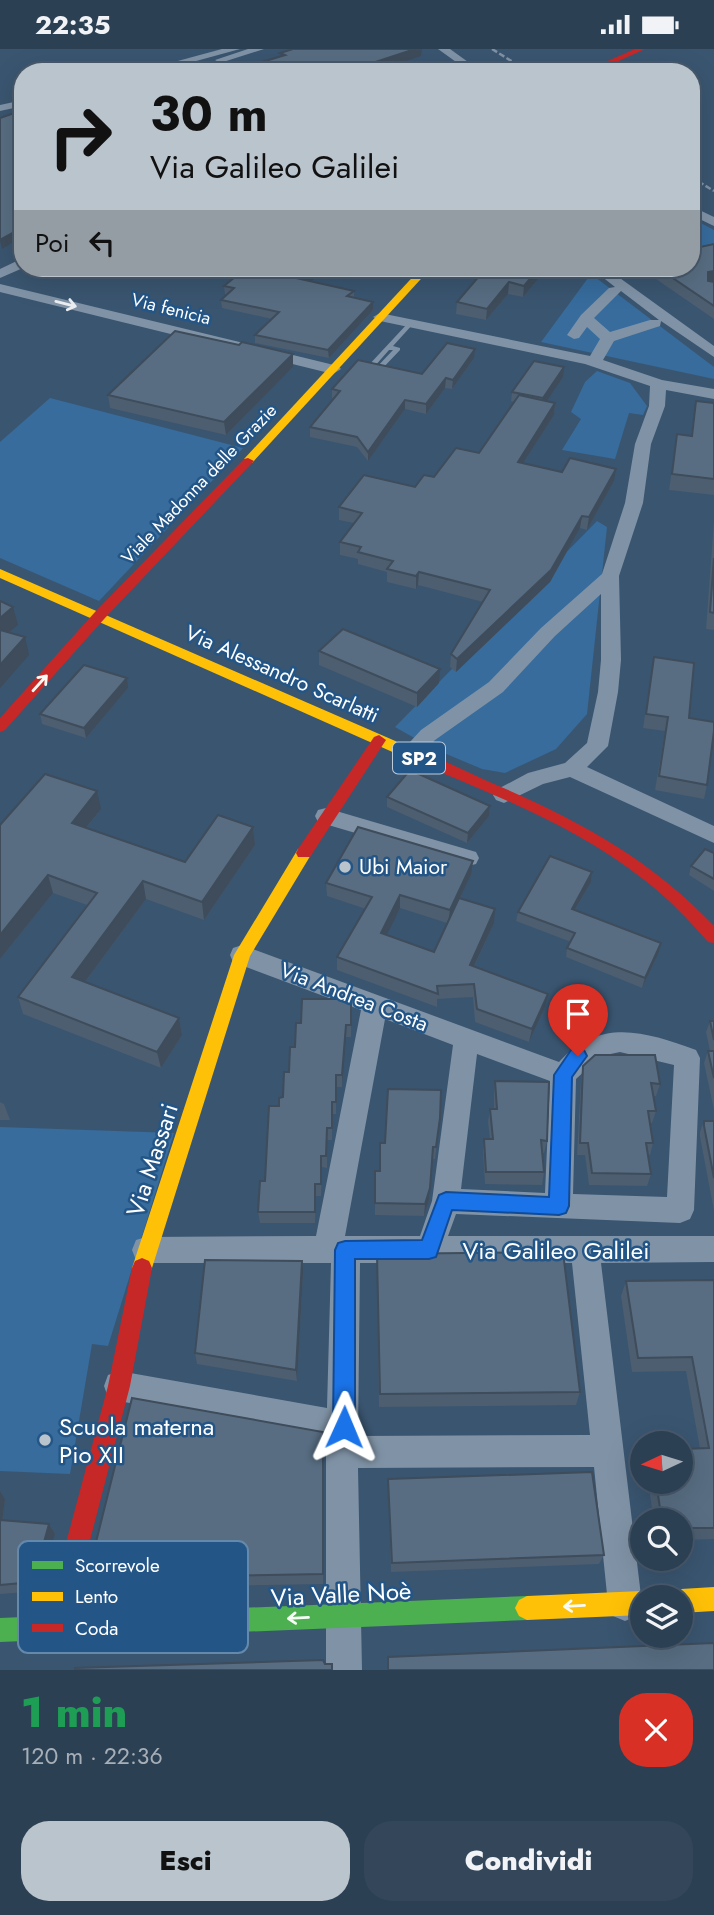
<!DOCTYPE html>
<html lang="it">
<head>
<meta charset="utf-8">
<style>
	:root { --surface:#2c4054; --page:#34475a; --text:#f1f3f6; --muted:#a6afb8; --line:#48596b; --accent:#bac4cd }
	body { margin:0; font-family:Jost,sans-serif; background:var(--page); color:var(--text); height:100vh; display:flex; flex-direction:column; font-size:26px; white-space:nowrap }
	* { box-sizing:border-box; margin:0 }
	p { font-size:23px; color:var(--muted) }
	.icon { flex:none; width:38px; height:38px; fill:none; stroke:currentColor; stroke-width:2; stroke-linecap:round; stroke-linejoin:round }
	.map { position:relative; height:1621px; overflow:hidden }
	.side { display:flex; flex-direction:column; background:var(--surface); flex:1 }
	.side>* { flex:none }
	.guide { position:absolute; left:14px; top:14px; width:686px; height:214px; border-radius:28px; box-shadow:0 7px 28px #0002,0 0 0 2px var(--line); background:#bac4cd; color:#111; overflow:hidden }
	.needle { width:46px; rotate:266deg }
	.tools { position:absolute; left:630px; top:1382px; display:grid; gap:14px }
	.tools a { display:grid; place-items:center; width:63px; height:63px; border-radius:50%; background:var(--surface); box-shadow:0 7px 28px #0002,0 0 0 2px var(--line); font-size:35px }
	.pin { position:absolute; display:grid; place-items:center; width:60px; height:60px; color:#fff; margin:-72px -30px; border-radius:50% 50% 50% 0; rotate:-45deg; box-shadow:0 0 7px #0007 }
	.pin .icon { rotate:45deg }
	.me { position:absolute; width:77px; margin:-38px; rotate:1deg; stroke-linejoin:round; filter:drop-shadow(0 0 5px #0008) }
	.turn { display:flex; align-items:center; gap:24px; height:147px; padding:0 21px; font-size:32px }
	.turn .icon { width:91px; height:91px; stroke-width:2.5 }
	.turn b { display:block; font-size:49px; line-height:60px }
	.then { display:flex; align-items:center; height:66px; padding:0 21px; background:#0003; gap:14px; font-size:26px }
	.round { display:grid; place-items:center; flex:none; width:74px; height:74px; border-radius:28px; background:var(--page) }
	.head { display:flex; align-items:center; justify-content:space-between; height:119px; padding:0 21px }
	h1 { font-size:42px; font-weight:800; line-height:52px; color:#1e9e55 }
	.button { display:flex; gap:14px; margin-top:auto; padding:14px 21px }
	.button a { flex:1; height:80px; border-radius:28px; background:var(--accent); color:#111; font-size:28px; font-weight:800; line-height:80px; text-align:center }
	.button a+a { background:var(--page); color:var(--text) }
	.status { display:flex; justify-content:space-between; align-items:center; height:49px; padding:0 35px; background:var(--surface); direction:ltr }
	.status svg { height:19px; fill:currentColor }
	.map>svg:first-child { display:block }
</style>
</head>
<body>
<div class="status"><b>22:35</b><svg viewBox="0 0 49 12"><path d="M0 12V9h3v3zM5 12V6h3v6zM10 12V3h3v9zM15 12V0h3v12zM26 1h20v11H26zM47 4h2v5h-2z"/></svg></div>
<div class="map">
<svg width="714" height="1621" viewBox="0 0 714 1621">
	<rect width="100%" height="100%" fill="#3a5570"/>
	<g fill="#376c9d">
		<polygon points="691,169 714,181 714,206 691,207"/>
		<polygon points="591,225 714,318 714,330 541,293"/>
		<polygon points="597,322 630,334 647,357 643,366 629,364 615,410 562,401 581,370 571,363 585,333"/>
		<polygon points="50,349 243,399 99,552 0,509 0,393"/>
		<polygon points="597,472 607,478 587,665 556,700 505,724 482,720 432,699 395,678"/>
		<polygon points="0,1078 174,1084 108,1297 92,1295 70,1425 0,1422"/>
	</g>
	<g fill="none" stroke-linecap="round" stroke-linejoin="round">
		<path fill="#8093a6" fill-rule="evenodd" d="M408,274L413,275L393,297L400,299V301L380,322L367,320V318ZM389,301H393L376,319L374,318Z"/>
		<g fill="#8093a6" fill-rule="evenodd">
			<polygon points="222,0 240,0 156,23 137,23"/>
			<polygon points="248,0 264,0 220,14 215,11"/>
			<polygon points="438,0 450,0 482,23 470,23"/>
			<polygon points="23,51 23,57 0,62 0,56"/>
			<polygon points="691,157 714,168 714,177 691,166"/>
			<polygon points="23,209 23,219 0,229 0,220"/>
			<path d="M591,219H606L714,297V308L661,272L660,277L614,292L603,311L662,331L714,340V350L666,341L665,357L651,395L643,454L619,527L621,611L618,643L608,697L587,718L714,777V794L570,728L543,735L504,754L496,751L493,746L496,741L528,724L565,714L587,694L598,643L601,611V545L555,587L503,643L435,691L417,710L410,712L403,710L399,705L421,681L489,633L541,579L602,525L625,454L635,395L649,357L650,337L585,315L380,272L373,268L380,264L590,307L600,290L587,278L579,289L574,290L567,286L581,266L609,239L615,238ZM621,242L659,271H650L610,283L594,269Z"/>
			<polygon points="0,235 338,317 341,320 333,325 0,243"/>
			<polygon points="326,759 476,803 479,809 476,815 468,817 318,773 315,767 318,761"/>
			<path d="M242,896L559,1013C601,968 645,983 696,1001L700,1009L694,1161L690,1170L680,1174L456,1165L448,1187H714V1213L601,1214L642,1555L637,1567L625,1572L613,1567L608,1555L594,1418L358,1419L362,1621H326V1391L119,1352L108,1348L104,1337L108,1326L119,1322L327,1359L331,1214H146L136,1211L132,1201L136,1191L146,1188L316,1187L361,961L233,913L230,906L233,899ZM385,970L453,996L432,1152L420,1187H345ZM620,1003L674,1016L667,1148L573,1145L576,1030L601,1007ZM477,1005L550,1032L545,1144L461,1140ZM360,1214H572L590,1386L358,1387Z"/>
		</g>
		<polygon fill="#4caf50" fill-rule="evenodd" points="527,1547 535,1551 539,1559 535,1567 527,1571 0,1593 0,1569"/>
		<g fill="#ffc107" fill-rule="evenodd">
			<polygon points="421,219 431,219 252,414 244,414 244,410"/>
			<polygon points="0,520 416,701 418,705 411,710 406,709 0,529"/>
			<polygon points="304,798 312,804 250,907 152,1219 149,1226 142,1229 135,1226 132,1219 234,906 298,800"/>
			<polygon points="714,1538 714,1562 681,1564 681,1549 671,1549 673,1544 681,1540"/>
			<polygon points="642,1542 652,1549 642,1549 642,1566 527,1571 519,1567 515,1559 519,1551 527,1547"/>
		</g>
		<g fill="#c62828" fill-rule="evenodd">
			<polygon points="635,0 645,0 610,16 603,14"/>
			<polygon points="248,409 254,412 252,414 105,569 5,681 0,683 0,669 95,563 244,410"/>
			<polygon points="379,686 386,691 310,808 298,808 296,804 298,800 374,688"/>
			<path d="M411,700C436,707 461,720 485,731C572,768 648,807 714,877V894L708,893C688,870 667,848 643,830C573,775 487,743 406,709L404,705Z"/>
			<polygon points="142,1209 149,1212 152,1219 130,1337 67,1580 63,1588 55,1592 47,1588 43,1580 108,1337 132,1219 135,1212"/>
		</g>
		<g stroke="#8192a4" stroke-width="2.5" stroke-dasharray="6 2.5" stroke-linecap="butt">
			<polyline points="492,0 529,23"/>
			<polyline points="691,128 714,142"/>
		</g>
	</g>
	<g fill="#4c5e70" fill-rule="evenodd">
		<polygon points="714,195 714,270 640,219 691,219"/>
		<polygon points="486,219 543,224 523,248 508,245 486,271 456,265 457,253"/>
		<polygon points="329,224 309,232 354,242 354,249 373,253 373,261 329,309 255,294 255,286 272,270 222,259 221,251 227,246 225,245 224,237"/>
		<polygon points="474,309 452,340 445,339 426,365 405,360 368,412 357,398 310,388 310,378 333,349 332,349 332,340 422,325"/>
		<polygon points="293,318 226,386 110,359 108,346"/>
		<polygon points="563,328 546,352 555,354 554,366 523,414 562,423 614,432 587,481 580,479 550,533 456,623 450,618 451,605 483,553 418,536 416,540 387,533 387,523 358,515 358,510 340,506 340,493 354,474 339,471 339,458 415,438 479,404 514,353 511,352 512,343"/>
		<polygon points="696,352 714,354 714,446 669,441 677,385 691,387"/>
		<polygon points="714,471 714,581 706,580"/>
		<polygon points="319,602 439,634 417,658 319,616"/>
		<polygon points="654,608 707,736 704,750 655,741 665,682 643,679"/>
		<polygon points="128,639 86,689 42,675 40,665"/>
		<polygon points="387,748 490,757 489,767 467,794 387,758"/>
		<polygon points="101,760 86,779 185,813 253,778 255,796 204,871 146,850 85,933 179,969 182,986 161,1019 23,965 18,948 87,856 53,844 0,910 0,776"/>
		<polygon points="714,804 714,842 689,826 691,817"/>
		<polygon points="592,823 591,833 575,861 661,894 659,903 642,939 566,908 567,899 571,893 516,872 518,863"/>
		<path d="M471,826L460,849L494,874L474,918L545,958L529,993L475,973L473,948L437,950V958L337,921V908L366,860L327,847L326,834ZM400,859L447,874L434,903L386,886Z"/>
		<polygon points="351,950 351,988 346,988 342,1038 336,1038 336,1065 332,1065 332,1091 327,1091 327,1119 322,1118 321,1147 316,1147 315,1174 260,1174 258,1163 265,1132 279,1057 283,1048 301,974"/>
		<polygon points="710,972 714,972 714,1061 704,1014 708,1002 710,1002 706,983"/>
		<polygon points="583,1017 660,1035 656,1047 653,1047 656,1062 652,1074 650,1074 653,1094 650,1106 648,1106 651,1125 647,1137 589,1136 585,1106 577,1106 581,1029"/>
		<polygon points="495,1032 547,1092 544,1104 542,1104 544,1123 542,1136 485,1135 483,1103 484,1090 490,1090 488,1073 490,1060 494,1060 494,1045"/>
		<polygon points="0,1053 4,1055 10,1071 0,1071"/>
		<polygon points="440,1069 435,1110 432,1110 429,1151 424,1167 375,1166 375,1122 379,1122 385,1094"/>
		<polygon points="704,1072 714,1072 714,1162 700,1088 700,1083"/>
		<polygon points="377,1205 580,1343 576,1356 379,1358"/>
		<polygon points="303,1224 297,1332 197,1315 195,1304"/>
		<polygon points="714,1231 714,1490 681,1491 681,1472 654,1472 648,1433 681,1433 700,1400 686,1322 632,1323 621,1247 626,1232"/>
		<polygon points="323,1395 323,1535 92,1539 87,1529"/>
		<polygon points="388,1430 604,1506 599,1515 391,1523"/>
		<polygon points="0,1442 5,1450 2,1472 49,1475 55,1485 39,1542 0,1545"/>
	</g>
	<g fill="#3e4c5b">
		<polygon points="415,0 422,0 421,7 374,23 345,23"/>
		<polygon points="23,178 23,187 2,200 0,191"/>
		<polygon points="322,219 329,219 329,224 296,238 296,229"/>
		<polygon points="539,219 543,219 543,224 523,248 524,237"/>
		<polygon points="714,222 714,233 706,234 708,223"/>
		<polygon points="509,233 508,245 486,271 487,260"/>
		<polygon points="373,253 373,261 329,309 328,301"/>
		<polygon points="475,300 474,309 452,340 453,331"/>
		<polygon points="293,305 293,318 226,386 224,373"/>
		<polygon points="564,318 563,328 542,359 543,349"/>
		<polygon points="446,329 445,339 426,365 426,355"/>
		<polygon points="405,351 405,360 368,412 368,403"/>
		<polygon points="555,354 554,366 516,425 518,413"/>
		<polygon points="616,420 614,432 587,481 589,468"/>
		<polygon points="582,467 580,479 550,533 456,623 457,610"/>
		<polygon points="419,523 418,536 416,540 416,527"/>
		<polygon points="13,558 18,576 0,590 0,569"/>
		<polygon points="25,588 29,606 0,639 0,616"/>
		<polygon points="440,620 439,634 417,658 417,644"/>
		<polygon points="127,629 128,639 86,689 84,679"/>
		<polygon points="97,742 101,760 76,791 72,774"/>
		<polygon points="490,757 489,767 467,794 468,784"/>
		<polygon points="253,778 255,796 204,871 202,853"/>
		<polygon points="473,812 471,826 448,874 450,861"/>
		<polygon points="592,823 591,833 570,869 572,860"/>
		<polygon points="48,826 53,844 0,910 0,886"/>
		<polygon points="143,832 146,850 76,945 72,928"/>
		<polygon points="400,846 400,859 381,898 381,884"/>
		<polygon points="495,860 494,874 468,930 470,916"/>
		<polygon points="661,894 659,903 642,939 645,929"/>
		<polygon points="548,945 545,958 529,993 532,980"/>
		<polygon points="179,969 182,986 161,1019 157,1003"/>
		<polygon points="346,976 346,988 342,1038 342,1026"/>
		<polygon points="430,1139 429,1151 424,1167 425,1155"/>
		<polygon points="302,1212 303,1224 297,1332 296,1321"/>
		<polygon points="0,1442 5,1450 1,1481 0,1480"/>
		<polygon points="49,1475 55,1485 39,1542 33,1533"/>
	</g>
	<g fill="#586d82" stroke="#3e4c5b" stroke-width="2">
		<polygon points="293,0 415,0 345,23 229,23 285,6 280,4"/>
		<polygon points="23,61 23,178 0,191 0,69"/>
		<polygon points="714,195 714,222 708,223 708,232 714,233 714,257 658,219 691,219 691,200"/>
		<polygon points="246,219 322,219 296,229 354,242 347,247 373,253 328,301 255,286 279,263 221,251 234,239 224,237"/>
		<polygon points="486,219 539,219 524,237 509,233 487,260 457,253"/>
		<polygon points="175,282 239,296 242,293 293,305 224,373 108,346"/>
		<polygon points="447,294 475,300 453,331 446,329 426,355 405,351 368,403 357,388 310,378 340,342 332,340 358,311 422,325"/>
		<polygon points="534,312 564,318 543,349 512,343"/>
		<polygon points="519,346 555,354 518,413 562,423 570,409 616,420 589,468 582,467 551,521 457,610 451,605 490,541 419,523 416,527 387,520 393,512 358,503 361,498 340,493 362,464 339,458 364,426 415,438 424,426 434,428 456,399 479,404"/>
		<polygon points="696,352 714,354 714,430 672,425 677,385 692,387"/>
		<polygon points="714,509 714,564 710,563"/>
		<polygon points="0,552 13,558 0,569"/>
		<polygon points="343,580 440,620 417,644 319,602"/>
		<polygon points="0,581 25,588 0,616"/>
		<polygon points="654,608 694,614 689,669 714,673 714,682 707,736 659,727 668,668 646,665"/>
		<polygon points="84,616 127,629 84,679 40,665"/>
		<polygon points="410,721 490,757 468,784 387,748"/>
		<polygon points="45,725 97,742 72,774 185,813 218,766 253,778 202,853 143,832 72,928 179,969 157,1003 18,948 97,844 48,826 0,886 0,776"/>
		<polygon points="358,778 473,812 450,861 400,846 381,884 434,903 459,849 495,860 470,916 548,945 532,980 477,960 474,935 437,937 438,945 337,908 372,848 326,834"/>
		<polygon points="705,800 714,804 714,830 691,817"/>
		<polygon points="550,807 592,823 572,860 661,894 645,929 567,899 575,884 518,863"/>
		<polygon points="302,950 351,950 351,976 346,976 342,1026 336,1026 336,1053 332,1053 332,1079 327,1079 326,1107 321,1107 321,1135 315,1135 315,1163 258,1163 260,1132 265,1132 269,1057 279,1057 279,1049 283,1048 284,1023 289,1023 290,998 295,998 296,974 301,974"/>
		<polygon points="710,972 714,972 714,991"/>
		<polygon points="708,1002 714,1002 714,1029"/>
		<polygon points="595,1006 655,1006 660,1035 651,1034 656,1062 648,1062 653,1094 646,1094 651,1125 592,1124 588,1094 580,1094 583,1017"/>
		<polygon points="495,1032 549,1033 547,1092 541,1091 544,1123 486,1123 484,1090 493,1090 490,1060 497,1060"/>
		<polygon points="388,1040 441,1041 440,1069 436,1098 433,1098 430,1139 425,1155 375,1154 375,1122 380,1122 380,1094 385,1094"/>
		<polygon points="704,1072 714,1072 714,1129 704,1077"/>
		<polygon points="563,1203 580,1343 380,1345 377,1205"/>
		<polygon points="205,1211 302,1212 296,1321 195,1304"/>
		<polygon points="714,1231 714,1479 681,1479 681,1472 662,1472 656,1433 681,1433 681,1400 709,1399 692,1308 638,1309 626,1232"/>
		<polygon points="132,1349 323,1383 323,1525 87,1529"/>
		<polygon points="592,1423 604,1506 392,1514 388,1430"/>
		<polygon points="0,1471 49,1475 33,1533 0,1536"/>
		<polygon points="714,1594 714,1621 388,1621 388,1608"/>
		<polygon points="323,1611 325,1615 332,1615 332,1621 75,1621 75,1619"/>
	</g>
	<defs><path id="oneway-shaft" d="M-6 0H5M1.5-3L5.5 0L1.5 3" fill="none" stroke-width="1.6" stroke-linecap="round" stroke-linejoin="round" transform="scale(1.75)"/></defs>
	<use stroke="#eceff2" href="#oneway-shaft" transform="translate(66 255) rotate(14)"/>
	<g stroke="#f6fbf6">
		<use href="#oneway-shaft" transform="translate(40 634) rotate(-48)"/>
		<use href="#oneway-shaft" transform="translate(574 1557) rotate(177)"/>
		<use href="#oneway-shaft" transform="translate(298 1569) rotate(177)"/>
	</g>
	<polygon fill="#1a73e8" stroke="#114b97" stroke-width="2" points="578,999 584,1001 587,1007 572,1028 569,1157 566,1164 559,1166 452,1161 436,1208 429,1210 355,1210 355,1378 351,1386 344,1389 336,1386 333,1378 335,1201 338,1194 345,1192 422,1191 439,1146 446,1143 549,1148 554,1026 571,1001"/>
	<g fill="#bac4cd" stroke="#235687" stroke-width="2.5">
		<circle cx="345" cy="818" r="7"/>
		<circle cx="45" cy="1391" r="7"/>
	</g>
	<g text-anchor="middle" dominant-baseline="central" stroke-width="5" stroke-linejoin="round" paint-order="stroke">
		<g font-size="18" fill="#fff" stroke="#235687">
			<text transform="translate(171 260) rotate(14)">Via fenicia</text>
			<text transform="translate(199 435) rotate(-46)">Viale Madonna delle Grazie</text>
		</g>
		<rect fill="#235687" stroke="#bdccdb" stroke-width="2" x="393" y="693.5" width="52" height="31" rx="5"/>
		<g font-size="19" font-weight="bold" fill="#fff">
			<text x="419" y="709">SP2</text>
		</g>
		<g font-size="21" fill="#fff" stroke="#235687">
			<text transform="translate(282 625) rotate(24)">Via Alessandro Scarlatti</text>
			<text transform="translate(354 948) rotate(21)">Via Andrea Costa</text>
		</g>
		<g font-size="21" fill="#fff" stroke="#235687" text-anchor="start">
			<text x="359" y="818">Ubi Maior</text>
		</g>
		<g font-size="24" fill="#fff" stroke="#235687">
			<text transform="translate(152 1111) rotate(-72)">Via Massari</text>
			<text x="556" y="1201">Via Galileo Galilei</text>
			<text transform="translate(341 1545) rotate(-3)">Via Valle Noè</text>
		</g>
		<g font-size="24" fill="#fff" stroke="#235687" text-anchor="start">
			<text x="59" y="1377">Scuola materna<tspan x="59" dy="28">Pio XII</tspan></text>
		</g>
	</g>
	<rect x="18" y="1492" width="230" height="112" rx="10" fill="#235687" stroke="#6589ab" stroke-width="2"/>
	<rect x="32" y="1512" width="31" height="8" fill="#4caf50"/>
	<rect x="32" y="1543" width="31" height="9" fill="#ffc107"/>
	<rect x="32" y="1575" width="31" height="8" fill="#c62828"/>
	<g font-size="19" fill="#fff">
		<text x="75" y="1523">Scorrevole</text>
		<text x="75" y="1554">Lento</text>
		<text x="75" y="1586">Coda</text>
	</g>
</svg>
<div class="tools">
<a><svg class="needle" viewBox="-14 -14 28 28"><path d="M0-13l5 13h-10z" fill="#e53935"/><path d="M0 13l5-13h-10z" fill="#a6afb8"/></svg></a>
<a><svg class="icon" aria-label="search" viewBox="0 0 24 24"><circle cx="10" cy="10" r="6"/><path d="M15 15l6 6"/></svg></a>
<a><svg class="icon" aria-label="layers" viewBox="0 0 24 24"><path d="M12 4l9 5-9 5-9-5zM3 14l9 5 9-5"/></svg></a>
</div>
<div class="pin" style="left:578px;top:1007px;background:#d93025"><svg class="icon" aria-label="arrive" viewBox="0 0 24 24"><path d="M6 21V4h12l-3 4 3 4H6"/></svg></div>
<svg class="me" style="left:344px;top:1378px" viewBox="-20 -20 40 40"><path d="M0-17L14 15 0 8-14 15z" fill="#1a73e8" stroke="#fff" stroke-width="4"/></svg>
<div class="guide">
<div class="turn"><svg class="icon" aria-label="right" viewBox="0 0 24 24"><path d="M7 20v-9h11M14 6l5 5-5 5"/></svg><div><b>30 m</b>Via Galileo Galilei</div></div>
<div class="then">Poi<svg class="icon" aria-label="left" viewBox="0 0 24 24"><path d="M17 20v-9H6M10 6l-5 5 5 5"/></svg></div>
</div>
</div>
<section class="side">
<div class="head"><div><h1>1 min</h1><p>120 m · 22:36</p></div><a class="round" style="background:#d93025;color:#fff"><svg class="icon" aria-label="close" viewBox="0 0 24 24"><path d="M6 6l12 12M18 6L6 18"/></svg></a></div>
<div class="button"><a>Esci</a><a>Condividi</a></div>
</section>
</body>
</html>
